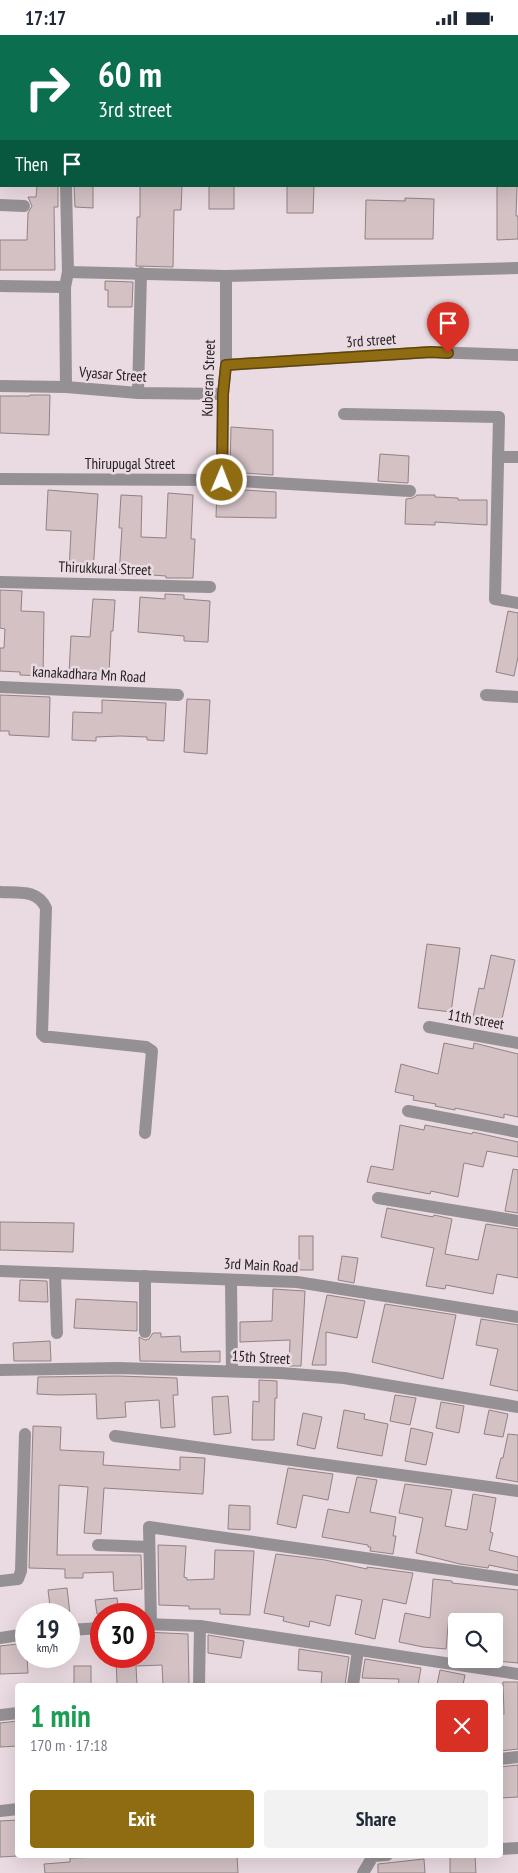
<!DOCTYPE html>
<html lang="en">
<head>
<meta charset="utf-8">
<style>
	:root { --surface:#fff; --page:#f2f2f3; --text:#1f2937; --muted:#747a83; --accent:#8f6c11 }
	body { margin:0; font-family:"PT Sans Narrow",sans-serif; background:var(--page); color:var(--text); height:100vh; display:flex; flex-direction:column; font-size:19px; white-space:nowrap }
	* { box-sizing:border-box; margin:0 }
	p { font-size:16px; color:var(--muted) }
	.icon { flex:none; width:28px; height:28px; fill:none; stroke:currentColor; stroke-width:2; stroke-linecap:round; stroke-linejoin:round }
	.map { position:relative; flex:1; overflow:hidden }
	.drawer { position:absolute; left:15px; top:1648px; width:488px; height:175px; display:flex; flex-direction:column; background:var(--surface); border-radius:5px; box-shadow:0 5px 20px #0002 }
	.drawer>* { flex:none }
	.top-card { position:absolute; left:0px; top:0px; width:519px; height:152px; box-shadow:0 5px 20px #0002; background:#0b6e4f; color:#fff; overflow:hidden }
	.buttons { position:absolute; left:448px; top:1578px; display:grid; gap:10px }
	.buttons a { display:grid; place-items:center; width:55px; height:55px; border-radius:5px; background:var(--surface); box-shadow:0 5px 20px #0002; font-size:25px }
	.speed { position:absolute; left:15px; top:1568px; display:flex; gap:10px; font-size:25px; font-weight:700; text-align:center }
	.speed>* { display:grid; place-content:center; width:65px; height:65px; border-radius:50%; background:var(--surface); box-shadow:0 5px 20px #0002; line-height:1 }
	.speed small { font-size:12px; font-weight:400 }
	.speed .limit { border:8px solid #d22; background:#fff; color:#111 }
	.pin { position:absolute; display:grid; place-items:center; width:42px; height:42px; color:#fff; margin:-51px -21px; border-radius:50% 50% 50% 0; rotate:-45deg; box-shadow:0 0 5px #0007 }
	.pin .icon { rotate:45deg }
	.me { position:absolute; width:55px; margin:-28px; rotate:1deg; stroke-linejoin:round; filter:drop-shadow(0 0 4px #0008) }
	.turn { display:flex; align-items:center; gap:18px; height:105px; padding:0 15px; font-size:22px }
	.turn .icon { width:65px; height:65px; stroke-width:2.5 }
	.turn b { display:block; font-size:35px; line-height:42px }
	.then { display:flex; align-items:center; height:48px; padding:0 15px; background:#0003; gap:10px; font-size:19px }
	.round { display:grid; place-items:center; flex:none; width:52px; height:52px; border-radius:5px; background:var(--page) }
	.head { display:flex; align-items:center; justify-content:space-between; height:85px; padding:0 15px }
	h1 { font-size:30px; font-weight:600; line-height:38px; color:#1e9e55 }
	.cta { display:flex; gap:10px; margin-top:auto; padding:10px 15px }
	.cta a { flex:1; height:58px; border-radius:5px; background:var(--accent); color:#fff; font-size:20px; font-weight:600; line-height:58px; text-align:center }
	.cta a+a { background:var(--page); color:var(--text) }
	.status { display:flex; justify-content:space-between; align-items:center; height:35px; padding:0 25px; background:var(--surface); direction:ltr }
	.status svg { height:14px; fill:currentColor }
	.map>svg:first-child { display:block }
</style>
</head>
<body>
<div class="status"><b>17:17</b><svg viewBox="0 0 49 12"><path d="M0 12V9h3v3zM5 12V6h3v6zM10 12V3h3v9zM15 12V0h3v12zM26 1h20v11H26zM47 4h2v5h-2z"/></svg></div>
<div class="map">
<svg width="518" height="1838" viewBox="0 0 518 1838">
	<rect width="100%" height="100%" fill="#eadae1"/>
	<g fill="#d3c1c4" stroke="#928284">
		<polygon points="37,151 58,151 58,172 54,172 55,235 0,235 0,205 27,205 28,178 32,171 28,162 36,162"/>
		<polygon points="74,151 93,151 93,173 75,172"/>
		<polygon points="140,151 182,151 181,175 174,175 173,232 136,231 137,182 140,182"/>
		<rect x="209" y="151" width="25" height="23"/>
		<polygon points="287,151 314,151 313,178 287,178"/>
		<polygon points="497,151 517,151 516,181 518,181 518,204 497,205"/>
		<polygon points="405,163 434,164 433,204 365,204 366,165 405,166"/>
		<polygon points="105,246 133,247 132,272 108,272 108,255 105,255"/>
		<polygon points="30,360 50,360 49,400 0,398 0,361 30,361"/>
		<polygon points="231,392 273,395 273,440 230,437"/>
		<polygon points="380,419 409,421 408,448 378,446"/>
		<polygon points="217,454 228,455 228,454 276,457 276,483 216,482"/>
		<polygon points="48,455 98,459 93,538 69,537 71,496 46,495"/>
		<polygon points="168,458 193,460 191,504 195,504 193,543 166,543 166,541 139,539 139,541 119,540 122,493 119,493 121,460 142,461 141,502 166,503"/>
		<polygon points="417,460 435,460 435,462 458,463 458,465 487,465 487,490 435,487 435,490 405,489 406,464 413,463"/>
		<polygon points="0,555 22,556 21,576 44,577 43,641 20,640 20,637 0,636 0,613 4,613 5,594 0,593"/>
		<polygon points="165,559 184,560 184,564 210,566 208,607 184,606 184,601 138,597 140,562 165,564"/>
		<polygon points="93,564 115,565 113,596 111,596 109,639 69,638 71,601 90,602"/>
		<polygon points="508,576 518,578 518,622 514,641 496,637"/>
		<polygon points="0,660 50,662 49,702 9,700 9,696 0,696"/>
		<polygon points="187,664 210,665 207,719 184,717"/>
		<polygon points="102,665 166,668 164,706 147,705 147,702 120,701 96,702 96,706 72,705 73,677 102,678"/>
		<polygon points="427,909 460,913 451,977 418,973"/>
		<polygon points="491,920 515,925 500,993 472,987 479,953 484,954"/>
		<polygon points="444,1008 473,1014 474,1008 518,1019 518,1082 504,1079 504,1083 455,1073 455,1075 435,1071 436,1069 413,1065 414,1061 395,1057 401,1029 438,1039"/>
		<polygon points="400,1090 424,1095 425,1090 472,1099 473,1097 518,1107 518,1122 487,1116 483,1132 464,1128 458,1162 431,1156 430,1159 367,1147 371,1131 393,1135"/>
		<polygon points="513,1134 518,1135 518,1178 505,1176"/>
		<polygon points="387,1173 433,1182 434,1180 452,1184 445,1219 478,1225 486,1189 518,1194 518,1243 497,1239 493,1259 446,1250 445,1254 426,1251 434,1213 381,1202"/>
		<polygon points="0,1187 74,1188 73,1217 0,1215"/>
		<rect x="299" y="1201" width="14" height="34"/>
		<polygon points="342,1221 358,1223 354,1248 338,1245"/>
		<polygon points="20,1245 47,1246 48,1267 19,1266"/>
		<polygon points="273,1254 305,1256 301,1331 289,1331 290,1305 240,1307 240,1287 272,1286"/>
		<polygon points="327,1260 365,1266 357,1303 326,1297 326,1330 312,1330"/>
		<polygon points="76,1264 137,1267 137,1296 74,1293"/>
		<polygon points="385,1269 456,1280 443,1344 372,1327"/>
		<polygon points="481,1284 518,1290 518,1356 490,1350 498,1314 476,1310"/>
		<polygon points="153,1298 161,1298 161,1302 180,1301 181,1317 220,1316 220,1327 140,1326 139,1302 145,1305 149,1304"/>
		<polygon points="50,1306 51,1326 14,1326 13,1308"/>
		<polygon points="118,1341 177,1343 178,1360 173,1360 175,1392 161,1393 159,1365 125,1367 126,1382 97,1384 96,1359 58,1360 37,1359 38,1342"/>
		<polygon points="259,1345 277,1346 277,1363 275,1363 274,1405 252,1405 253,1366 259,1367"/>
		<polygon points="395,1360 416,1363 410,1390 390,1386"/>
		<polygon points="228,1361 231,1398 214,1400 212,1362"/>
		<polygon points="441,1367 464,1371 459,1398 436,1393"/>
		<polygon points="344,1375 365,1379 364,1384 388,1389 382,1421 337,1413"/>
		<polygon points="489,1375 508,1379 503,1402 484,1399"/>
		<polygon points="303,1378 322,1382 315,1414 297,1410"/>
		<polygon points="33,1391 61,1392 60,1415 104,1417 103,1430 180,1435 180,1422 205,1423 203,1459 104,1453 101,1499 84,1498 88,1452 59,1450 57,1520 141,1520 142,1554 114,1556 113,1537 83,1538 83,1543 65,1543 65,1534 29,1533"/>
		<polygon points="411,1393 433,1398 426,1430 405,1426"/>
		<polygon points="508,1399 518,1400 518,1447 496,1443 501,1423 503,1423"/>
		<polygon points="288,1433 333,1439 328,1465 303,1460 296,1493 277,1489"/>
		<polygon points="357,1442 377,1445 370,1477 396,1482 393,1501 396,1501 393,1519 370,1516 371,1512 368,1512 368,1510 322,1502 328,1474 349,1478"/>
		<polygon points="405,1449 452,1455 445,1491 467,1495 473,1459 496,1463 490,1497 493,1498 489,1515 518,1522 518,1536 489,1530 488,1533 460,1529 416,1518 423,1483 399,1478"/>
		<polygon points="229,1470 250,1471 250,1495 228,1494"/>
		<polygon points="158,1510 186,1511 184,1542 187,1543 187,1545 214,1544 215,1515 254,1516 250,1580 220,1579 220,1574 189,1574 189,1571 159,1570"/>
		<polygon points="276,1519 325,1525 367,1534 367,1532 413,1538 406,1569 383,1564 375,1604 355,1599 362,1565 336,1560 330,1591 310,1586 309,1592 283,1586 284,1582 264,1578"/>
		<polygon points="433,1544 452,1546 452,1548 518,1555 518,1628 497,1626 501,1586 473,1586 473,1582 449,1580 446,1614 423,1612 399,1607 405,1578 430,1583"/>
		<polygon points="67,1553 70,1579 51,1579 48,1555"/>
		<polygon points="117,1563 119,1579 97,1579 95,1565"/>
		<polygon points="144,1597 188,1599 189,1650 163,1650 162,1630 136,1631 137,1650 117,1650 116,1621 144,1621"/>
		<polygon points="208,1600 244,1606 241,1623 208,1618"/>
		<polygon points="26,1608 28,1638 0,1639 0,1611"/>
		<polygon points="299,1614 349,1622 345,1650 321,1650 322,1637 298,1635"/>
		<polygon points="365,1624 421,1633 418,1650 398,1650 399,1644 362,1643"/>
		<rect x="74" y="1631" width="17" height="19"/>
		<polygon points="440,1635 465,1640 463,1650 437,1650"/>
		<polygon points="503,1647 518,1647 518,1714 500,1716 500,1679 504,1679"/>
		<polygon points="18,1686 18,1711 0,1712 0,1688"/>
		<polygon points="518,1730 518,1762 500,1763 500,1732"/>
		<polygon points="18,1785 18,1821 0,1822 0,1786"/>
		<polygon points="167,1820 237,1820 238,1838 45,1838 44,1829 70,1827 70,1823"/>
		<polygon points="450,1820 475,1820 476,1838 450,1838"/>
		<polygon points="424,1824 425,1838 378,1838 378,1829"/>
	</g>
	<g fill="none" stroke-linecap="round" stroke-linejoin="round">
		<g stroke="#959094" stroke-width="12">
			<polyline points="76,1 76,0"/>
			<polyline points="0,63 1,63"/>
			<polyline points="66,151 68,237 65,252 66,352"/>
			<polyline points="0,170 24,171"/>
			<polyline points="68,237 226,241 518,233"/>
			<polyline points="0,251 65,252"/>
			<polyline points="226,330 431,317 518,320"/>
			<polyline points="0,351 66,352 138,358 223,359"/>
			<polyline points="138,358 141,238"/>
			<polyline points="344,379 499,382 495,564 518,568"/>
			<polyline points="498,422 518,422"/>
			<polyline points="0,444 222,445 410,456"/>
			<polyline points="222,445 223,359 226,330 226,241"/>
			<polyline points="0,547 210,552"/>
			<polyline points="0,652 178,660"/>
			<polyline points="486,660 518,662"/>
			<path d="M0,857C18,858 37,854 46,873L42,999L45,1002H51L146,1012L152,1016L145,1098"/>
			<polyline points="429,992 518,1008"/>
			<polyline points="408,1076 518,1097"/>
			<polyline points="378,1163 518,1186"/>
			<polyline points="0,1236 297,1247 518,1282"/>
			<polyline points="55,1238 57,1298"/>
			<polyline points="231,1245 232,1336"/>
			<polyline points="145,1297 145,1241"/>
			<polyline points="0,1335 118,1333 281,1338 344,1343 518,1372"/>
			<polyline points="115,1401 518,1456"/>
			<polyline points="98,1510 149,1512"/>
			<polyline points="0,1546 18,1544 21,1536 25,1399"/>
			<polyline points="144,1589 200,1591 518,1639"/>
			<polyline points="151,1589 149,1492 518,1545"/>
			<polyline points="69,1595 101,1593"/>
			<polyline points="0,1603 26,1599"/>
			<polyline points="199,1650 200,1591"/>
			<polyline points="353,1650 358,1615"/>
			<polyline points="0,1680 18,1678"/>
			<polyline points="500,1724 518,1722"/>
			<polyline points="0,1776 18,1774"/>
			<polyline points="500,1814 518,1813"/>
			<polyline points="363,1838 373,1821 387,1820"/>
		</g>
	</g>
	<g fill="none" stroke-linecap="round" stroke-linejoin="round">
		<g stroke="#5d460b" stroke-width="12">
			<polyline id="route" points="222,445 223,359 226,330 431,317 448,318"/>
		</g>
		<use href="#route" stroke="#8f6c11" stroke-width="9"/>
	</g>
	<g text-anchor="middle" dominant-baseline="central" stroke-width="5" stroke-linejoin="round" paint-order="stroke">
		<g font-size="15" fill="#252022" stroke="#eadae1">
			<text transform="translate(371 305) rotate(-4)">3rd street</text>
			<text transform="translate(113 339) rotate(4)">Vyasar Street</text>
			<text transform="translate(208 343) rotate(-88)">Kuberan Street</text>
			<text x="130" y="428">Thirupugal Street</text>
			<text transform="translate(105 533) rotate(2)">Thirukkural Street</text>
			<text transform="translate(89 639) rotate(3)">kanakadhara Mn Road</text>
			<text transform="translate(476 984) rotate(10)">11th street</text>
			<text transform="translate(261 1230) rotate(3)">3rd Main Road</text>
			<text transform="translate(261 1322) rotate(3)">15th Street</text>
		</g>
	</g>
</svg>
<div class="buttons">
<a><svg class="icon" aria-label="search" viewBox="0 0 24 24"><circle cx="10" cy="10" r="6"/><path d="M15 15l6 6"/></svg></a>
</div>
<div class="speed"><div>19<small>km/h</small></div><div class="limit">30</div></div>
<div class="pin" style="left:448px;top:318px;background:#d93025"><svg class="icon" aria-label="arrive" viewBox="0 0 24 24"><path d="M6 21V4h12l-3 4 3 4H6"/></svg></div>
<svg class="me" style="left:222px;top:445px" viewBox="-20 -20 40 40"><circle r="17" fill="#8f6c11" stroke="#fff" stroke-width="3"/><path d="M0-11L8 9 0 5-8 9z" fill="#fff"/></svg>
<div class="top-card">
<div class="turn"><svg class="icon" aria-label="right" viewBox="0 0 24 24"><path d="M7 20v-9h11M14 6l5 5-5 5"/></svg><div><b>60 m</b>3rd street</div></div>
<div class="then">Then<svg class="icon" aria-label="arrive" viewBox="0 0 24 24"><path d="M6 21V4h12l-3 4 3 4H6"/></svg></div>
</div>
<section class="drawer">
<div class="head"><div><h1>1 min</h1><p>170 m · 17:18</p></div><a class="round" style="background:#d93025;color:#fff"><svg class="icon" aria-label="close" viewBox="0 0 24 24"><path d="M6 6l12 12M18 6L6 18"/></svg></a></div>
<div class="cta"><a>Exit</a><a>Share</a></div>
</section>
</div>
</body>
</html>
